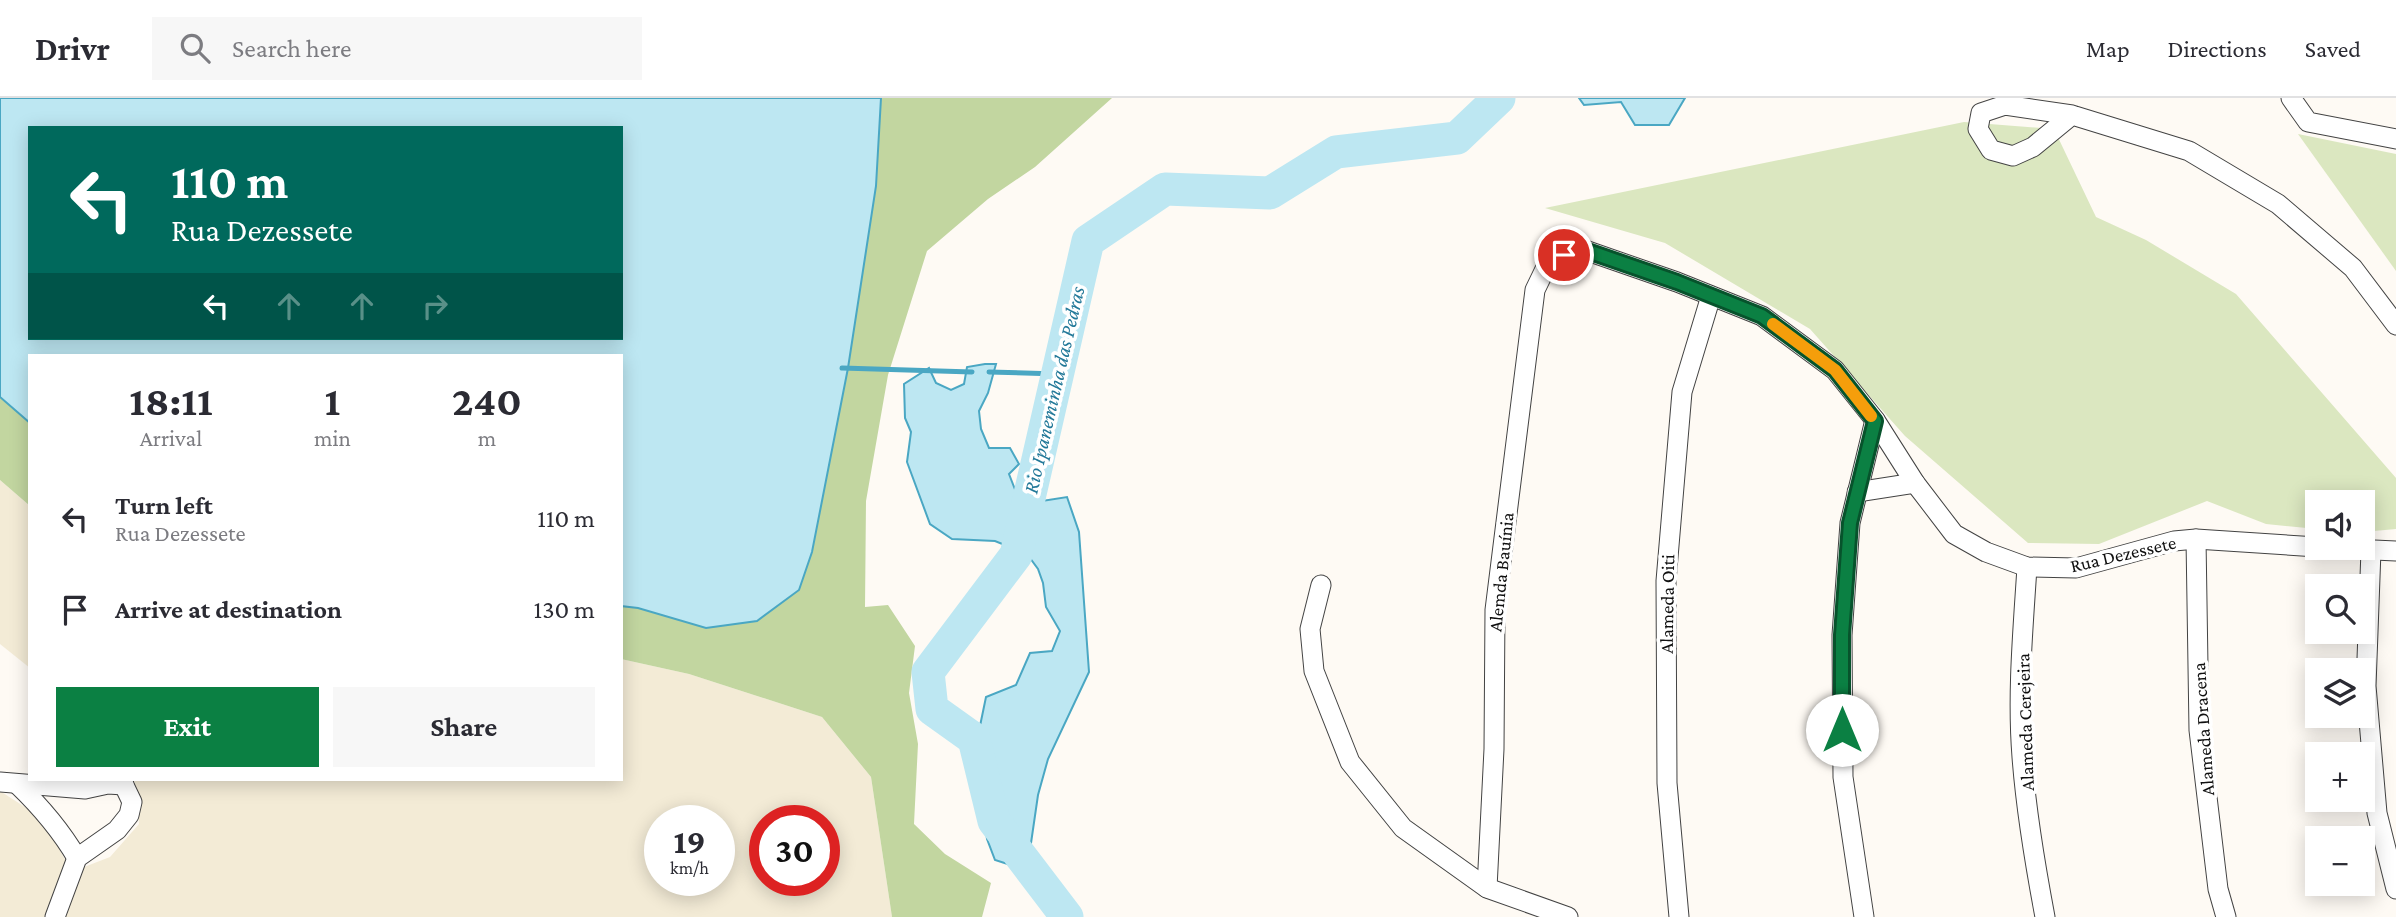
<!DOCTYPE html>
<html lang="en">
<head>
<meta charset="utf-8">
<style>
	:root { --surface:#fff; --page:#f7f7f7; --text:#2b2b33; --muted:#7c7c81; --line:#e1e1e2; --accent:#0b8043 }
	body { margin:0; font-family:"Crimson Pro",serif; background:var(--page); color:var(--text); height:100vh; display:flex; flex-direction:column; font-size:26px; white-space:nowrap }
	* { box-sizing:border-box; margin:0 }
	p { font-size:23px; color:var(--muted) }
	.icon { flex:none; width:38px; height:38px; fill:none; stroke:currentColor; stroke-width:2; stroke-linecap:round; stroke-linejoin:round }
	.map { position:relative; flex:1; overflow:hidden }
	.details { position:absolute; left:28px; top:256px; width:595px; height:427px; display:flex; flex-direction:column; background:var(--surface); border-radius:0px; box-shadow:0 4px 18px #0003 }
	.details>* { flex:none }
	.top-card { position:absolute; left:28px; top:28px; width:595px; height:214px; border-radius:0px; box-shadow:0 4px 18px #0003; background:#00695c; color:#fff; overflow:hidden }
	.buttons { position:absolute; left:2305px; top:392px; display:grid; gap:14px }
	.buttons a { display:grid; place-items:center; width:70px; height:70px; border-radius:0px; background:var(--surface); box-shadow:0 4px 18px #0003; font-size:35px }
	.speed { position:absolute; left:644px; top:707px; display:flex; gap:14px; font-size:35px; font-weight:700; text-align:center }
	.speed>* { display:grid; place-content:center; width:91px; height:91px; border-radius:50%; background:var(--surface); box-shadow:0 4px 18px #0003; line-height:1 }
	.speed small { font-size:18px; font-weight:400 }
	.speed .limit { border:10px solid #d22; background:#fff; color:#111 }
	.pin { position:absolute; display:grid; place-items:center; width:60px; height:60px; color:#fff; margin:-30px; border:4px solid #fff; border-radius:50%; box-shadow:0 2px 7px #0007 }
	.me { position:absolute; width:77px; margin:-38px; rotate:0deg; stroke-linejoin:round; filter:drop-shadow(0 0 5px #0008) }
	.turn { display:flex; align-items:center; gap:24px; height:147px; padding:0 28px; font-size:32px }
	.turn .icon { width:91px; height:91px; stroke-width:2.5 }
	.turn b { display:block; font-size:49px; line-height:60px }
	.lanes { display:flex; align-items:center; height:66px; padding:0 28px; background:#0003; justify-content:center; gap:35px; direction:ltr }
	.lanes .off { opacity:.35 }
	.eta { display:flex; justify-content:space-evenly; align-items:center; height:119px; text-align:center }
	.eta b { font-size:42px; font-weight:700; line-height:49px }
	.cta { display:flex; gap:14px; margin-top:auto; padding:14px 28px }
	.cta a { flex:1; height:80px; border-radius:0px; background:var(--accent); color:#fff; font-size:28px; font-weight:700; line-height:80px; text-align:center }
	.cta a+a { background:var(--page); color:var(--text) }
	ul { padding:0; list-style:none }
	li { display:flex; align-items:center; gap:21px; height:91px; padding:0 28px }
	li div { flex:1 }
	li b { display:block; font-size:26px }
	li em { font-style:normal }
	header { display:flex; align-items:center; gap:42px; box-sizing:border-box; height:98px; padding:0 35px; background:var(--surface); border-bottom:2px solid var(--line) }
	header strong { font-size:33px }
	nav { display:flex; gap:38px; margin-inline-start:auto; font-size:24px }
	.search { width:490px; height:63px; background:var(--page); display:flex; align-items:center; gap:18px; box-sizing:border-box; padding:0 24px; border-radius:0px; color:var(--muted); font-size:26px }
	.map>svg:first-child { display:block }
</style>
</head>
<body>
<header>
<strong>Drivr</strong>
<div class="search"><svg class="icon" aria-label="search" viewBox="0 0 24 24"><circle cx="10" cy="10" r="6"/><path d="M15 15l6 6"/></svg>Search here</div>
<nav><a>Map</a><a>Directions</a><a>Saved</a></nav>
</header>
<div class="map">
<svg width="2396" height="819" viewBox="0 0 2396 819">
	<rect width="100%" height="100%" fill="#fefaf4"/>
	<g fill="#f3ebd6" fill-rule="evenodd">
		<polygon points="0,382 30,408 30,570 0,546"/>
		<path d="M621,561L689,576L822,619L871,679L892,819H61L79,771L110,759L139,726L134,681H621ZM660,723H719V782H660ZM765,723H824V782H765Z"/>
		<polygon points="0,693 42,720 68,767 48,819 0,819"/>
	</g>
	<g fill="#dbe7c0">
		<polygon points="1964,24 2054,31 2096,119 2146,142 2236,196 2396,380 2396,431 2363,434 2362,404 2317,404 2317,431 2266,426 2207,403 2099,446 2028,445 1905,338 1810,231 1665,145 1545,110"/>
		<polygon points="2298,36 2396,56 2396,173"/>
	</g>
	<path fill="#c2d6a0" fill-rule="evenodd" d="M0,0H1112L1035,69L988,101L927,153L888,277L866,403L865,509L888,507L915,548L909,595L918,646L914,726L945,756L991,785L982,819H892L871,679L822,619L689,576L621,561V257H30V408L0,382ZM30,30H621V240H30Z"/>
	<g fill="#bde7f2" stroke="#4aa7c3" stroke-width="2" fill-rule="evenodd">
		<path d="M0,0H881L876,88L848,270L812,454L799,492L757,523L706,530L638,510L621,508V257H30V325L0,299ZM30,30H621V240H30Z"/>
		<polygon points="1579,0 1685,0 1669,27 1635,27 1621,4 1584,7"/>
		<polygon points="985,266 996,266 988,295 979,313 981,331 989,350 1010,350 1019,366 1009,376 1016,394 1042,403 1067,399 1079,434 1089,574 1048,661 1038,697 1030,752 1014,768 995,762 987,741 984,719 992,696 988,656 980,628 986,599 1016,587 1030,555 1052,553 1060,533 1046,509 1043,485 1038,471 1027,456 995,443 952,441 930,426 907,364 911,334 905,320 904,286 929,270 936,285 951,292 964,286 967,269"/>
	</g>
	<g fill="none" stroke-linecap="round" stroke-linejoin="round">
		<g stroke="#4aa7c3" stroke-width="5">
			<polyline points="842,270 972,274"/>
			<polyline points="989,274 1058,276"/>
		</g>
		<polyline stroke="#bde7f2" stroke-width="33" points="1067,819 994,723 974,641 932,611 928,574 1016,457 1088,143 1165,91 1270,95 1336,54 1457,40 1499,0"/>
		<g stroke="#434343" stroke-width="21">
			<g id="minor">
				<polyline points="2291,0 2308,24 2396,41"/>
				<polyline points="2072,17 2033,49 2013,58 1991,52 1978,31 1981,15 2005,7 2072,17 2189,53 2278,106 2353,170 2396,227"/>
				<polyline points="1857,394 1915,385"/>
				<polyline points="2196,441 2199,632 2218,791 2226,819"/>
				<polyline points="2331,450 2396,453"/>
				<polyline points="2371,452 2366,588 2377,715 2396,791"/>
				<path d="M2027,469C2023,532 2017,596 2022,659C2026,713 2035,766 2045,819"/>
				<polyline points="1321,487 1310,531 1314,573 1350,664 1403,730 1487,790 1568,819"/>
				<polyline points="0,684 85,691 108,686 124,687"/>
				<path d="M17,686C41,709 60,731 77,760"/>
				<polyline points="1487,790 1494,651 1495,512 1535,192 1549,163 1579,150 1677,184 1762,218 1835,272 1875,322 1915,385 1954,436 1986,454 2027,469 2076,470 2174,443 2196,441 2317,449"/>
				<polyline points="55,819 77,760 117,732 129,717 132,704 121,681"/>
				<polyline points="1679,819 1667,685 1666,483 1682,294 1711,198"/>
				<polyline points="1864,819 1843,679 1842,537 1850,425 1875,322"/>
			</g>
		</g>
		<use href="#minor" stroke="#fff" stroke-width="19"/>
	</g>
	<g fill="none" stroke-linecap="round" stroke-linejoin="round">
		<g stroke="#07532c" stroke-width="18">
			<polyline id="route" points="1564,157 1579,150 1677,184 1762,218 1835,272 1875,323 1850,425 1842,537 1842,632"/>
		</g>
		<use href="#route" stroke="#0b8043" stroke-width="12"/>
		<polyline stroke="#f59e0b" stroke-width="12" points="1773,226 1835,272 1871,318"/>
	</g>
	<g text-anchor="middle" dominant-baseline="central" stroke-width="7" stroke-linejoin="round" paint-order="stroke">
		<g font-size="19" fill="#101010" stroke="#fff">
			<text transform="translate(2123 456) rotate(-13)">Rua Dezessete</text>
			<text transform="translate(1501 474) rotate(-84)">Alemda Bauínia</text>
			<text transform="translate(1667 506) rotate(-89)">Alameda Oiti</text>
			<text transform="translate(2025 624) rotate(-92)">Alameda Cerejeira</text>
			<text transform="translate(2203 631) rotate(-94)">Alameda Dracena</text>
		</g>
		<g font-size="21" font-style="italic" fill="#237999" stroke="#fff">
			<text transform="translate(1054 292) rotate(-77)">Rio Ipaneminha das Pedras</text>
		</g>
	</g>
</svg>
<div class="buttons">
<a><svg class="icon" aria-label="sound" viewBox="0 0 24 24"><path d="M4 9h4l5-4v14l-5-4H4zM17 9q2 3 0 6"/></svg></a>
<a><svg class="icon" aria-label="search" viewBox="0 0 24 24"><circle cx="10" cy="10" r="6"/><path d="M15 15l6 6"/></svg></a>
<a><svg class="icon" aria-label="layers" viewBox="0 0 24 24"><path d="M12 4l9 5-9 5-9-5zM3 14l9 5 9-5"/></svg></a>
<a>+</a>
<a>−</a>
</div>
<div class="speed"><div>19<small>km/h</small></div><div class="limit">30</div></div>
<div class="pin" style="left:1564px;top:157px;background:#d93025"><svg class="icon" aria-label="arrive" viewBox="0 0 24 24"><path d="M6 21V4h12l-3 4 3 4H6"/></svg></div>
<svg class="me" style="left:1842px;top:632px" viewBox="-20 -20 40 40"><circle r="19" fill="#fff"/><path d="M0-13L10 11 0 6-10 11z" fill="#0b8043"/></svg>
<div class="top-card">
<div class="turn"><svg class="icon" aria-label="left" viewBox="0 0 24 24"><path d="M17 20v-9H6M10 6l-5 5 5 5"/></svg><div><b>110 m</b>Rua Dezessete</div></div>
<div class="lanes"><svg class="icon" aria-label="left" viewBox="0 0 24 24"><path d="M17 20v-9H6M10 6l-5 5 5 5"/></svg><svg class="icon off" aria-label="ahead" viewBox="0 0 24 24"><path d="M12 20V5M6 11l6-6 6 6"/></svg><svg class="icon off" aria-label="ahead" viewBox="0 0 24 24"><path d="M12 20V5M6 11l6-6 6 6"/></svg><svg class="icon off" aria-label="right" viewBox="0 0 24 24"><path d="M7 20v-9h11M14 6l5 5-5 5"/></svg></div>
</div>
<section class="details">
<div class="eta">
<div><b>18:11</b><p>Arrival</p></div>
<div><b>1</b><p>min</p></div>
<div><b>240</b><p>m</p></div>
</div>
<ul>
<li><svg class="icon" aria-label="left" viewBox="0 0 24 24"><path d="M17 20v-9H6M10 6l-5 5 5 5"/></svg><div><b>Turn left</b><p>Rua Dezessete</p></div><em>110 m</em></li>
<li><svg class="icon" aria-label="arrive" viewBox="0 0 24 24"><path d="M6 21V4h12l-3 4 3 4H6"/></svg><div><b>Arrive at destination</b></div><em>130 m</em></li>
</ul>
<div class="cta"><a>Exit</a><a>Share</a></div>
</section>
</div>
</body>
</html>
